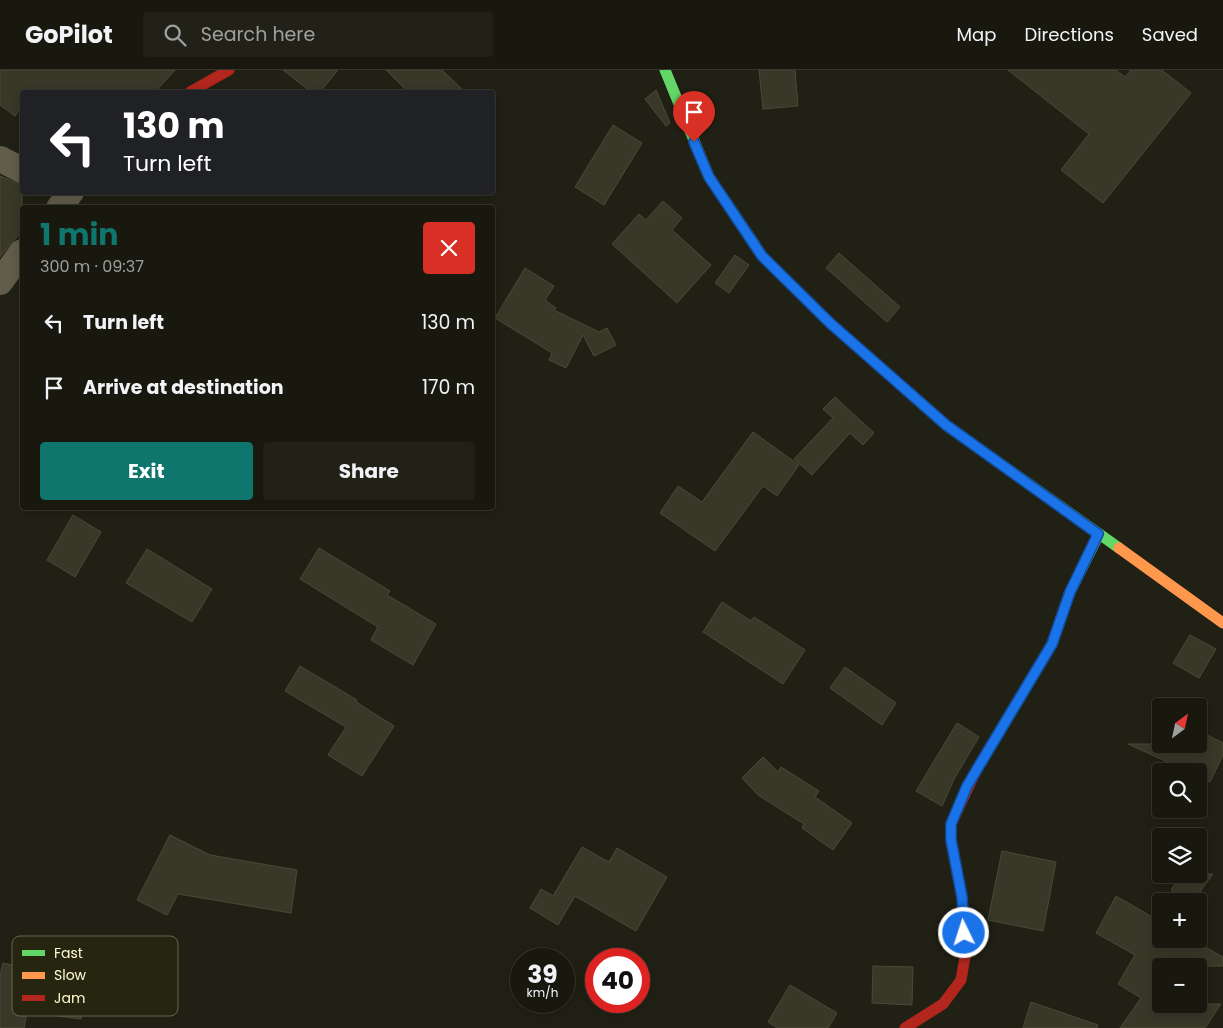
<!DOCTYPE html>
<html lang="en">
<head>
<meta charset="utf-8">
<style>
	:root { --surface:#19180f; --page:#222118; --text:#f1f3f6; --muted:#9fa09e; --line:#37372f; --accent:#0f766e }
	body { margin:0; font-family:Poppins,sans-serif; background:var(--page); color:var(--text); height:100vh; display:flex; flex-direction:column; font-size:19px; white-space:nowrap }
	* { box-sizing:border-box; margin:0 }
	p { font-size:16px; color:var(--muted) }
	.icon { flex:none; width:28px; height:28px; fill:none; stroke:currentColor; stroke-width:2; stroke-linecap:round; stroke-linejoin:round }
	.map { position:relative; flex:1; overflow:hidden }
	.drawer { position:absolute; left:20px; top:135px; width:475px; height:305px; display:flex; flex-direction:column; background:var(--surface); border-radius:5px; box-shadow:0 2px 12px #0003,0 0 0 1px var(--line) }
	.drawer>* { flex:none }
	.banner { position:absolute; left:20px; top:20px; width:475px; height:105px; border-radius:5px; box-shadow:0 2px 12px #0003,0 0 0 1px var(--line); background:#202124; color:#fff; overflow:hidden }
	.needle { width:32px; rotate:33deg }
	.buttons { position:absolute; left:1152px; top:628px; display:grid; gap:10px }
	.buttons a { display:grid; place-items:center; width:55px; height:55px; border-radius:5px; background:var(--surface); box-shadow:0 2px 12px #0003,0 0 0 1px var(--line); font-size:25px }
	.speed { position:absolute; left:510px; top:878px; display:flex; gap:10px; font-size:25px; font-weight:700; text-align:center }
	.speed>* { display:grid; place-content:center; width:65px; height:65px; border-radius:50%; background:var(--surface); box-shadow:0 2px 12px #0003,0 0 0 1px var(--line); line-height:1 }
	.speed small { font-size:12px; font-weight:400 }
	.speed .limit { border:8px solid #d22; background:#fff; color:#111 }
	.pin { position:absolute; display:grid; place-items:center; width:42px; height:42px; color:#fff; margin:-51px -21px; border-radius:50% 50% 50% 0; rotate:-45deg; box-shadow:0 0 5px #0007 }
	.pin .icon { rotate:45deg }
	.me { position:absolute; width:55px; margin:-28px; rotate:356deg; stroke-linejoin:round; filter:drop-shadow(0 0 4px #0008) }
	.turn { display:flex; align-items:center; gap:18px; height:105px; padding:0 20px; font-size:22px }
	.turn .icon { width:65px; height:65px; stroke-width:2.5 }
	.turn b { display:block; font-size:35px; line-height:42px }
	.round { display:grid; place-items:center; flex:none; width:52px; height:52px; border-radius:5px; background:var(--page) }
	.summary { display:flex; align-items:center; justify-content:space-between; height:85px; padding:0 20px }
	h1 { font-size:30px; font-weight:700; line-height:38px; color:var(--accent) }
	.primary-button { display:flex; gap:10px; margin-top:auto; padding:10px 20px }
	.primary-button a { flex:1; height:58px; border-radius:5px; background:var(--accent); color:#fff; font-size:20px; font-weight:700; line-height:58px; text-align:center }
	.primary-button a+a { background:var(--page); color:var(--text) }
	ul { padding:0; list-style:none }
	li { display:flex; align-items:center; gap:15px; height:65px; padding:0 20px }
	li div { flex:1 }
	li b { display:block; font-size:19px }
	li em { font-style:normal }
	header { display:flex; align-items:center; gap:30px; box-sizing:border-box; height:70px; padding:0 25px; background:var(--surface); border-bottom:1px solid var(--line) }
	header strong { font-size:24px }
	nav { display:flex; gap:28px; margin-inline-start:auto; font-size:18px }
	.search { width:350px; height:45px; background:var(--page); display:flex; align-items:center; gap:12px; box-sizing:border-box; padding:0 18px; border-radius:5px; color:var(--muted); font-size:19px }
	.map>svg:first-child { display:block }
</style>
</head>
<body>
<header>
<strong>GoPilot</strong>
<div class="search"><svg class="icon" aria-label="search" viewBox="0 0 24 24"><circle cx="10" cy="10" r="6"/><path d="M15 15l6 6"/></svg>Search here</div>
<nav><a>Map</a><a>Directions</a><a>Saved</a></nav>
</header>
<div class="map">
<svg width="1223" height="958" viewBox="0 0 1223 958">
	<rect width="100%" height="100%" fill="#212014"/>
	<g fill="#383829" stroke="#4a4a36">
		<polygon points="0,0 175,0 155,22 22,22 22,36 15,46 0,35"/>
		<polygon points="283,0 338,0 320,22 311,22"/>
		<polygon points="386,0 442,0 465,22 408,22"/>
		<polygon points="759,0 795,0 798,36 763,39"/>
		<polygon points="1008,0 1116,0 1125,7 1131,0 1162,0 1191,23 1103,133 1061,100 1089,64"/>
		<polygon points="656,20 670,53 666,56 645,29"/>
		<polygon points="613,55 642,73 604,135 575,117"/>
		<polygon points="0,106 22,115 22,161 0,187"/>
		<polygon points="663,131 682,148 672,160 711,195 677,233 612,174 639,144 646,150"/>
		<polygon points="839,183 900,237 887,252 826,198"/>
		<polygon points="735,185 749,195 729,223 715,213"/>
		<polygon points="525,198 554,216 545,230 556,238 554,240 599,262 607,258 616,275 594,286 583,265 566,298 549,290 552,283 495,248"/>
		<polygon points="835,327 874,363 863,375 850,363 812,405 794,389 833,348 823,339"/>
		<polygon points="753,362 799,395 777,426 763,416 715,481 660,443 678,416 702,432"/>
		<polygon points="73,445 101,462 75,507 47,490"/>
		<polygon points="319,478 390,521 387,525 436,554 413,595 371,570 378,557 300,509"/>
		<polygon points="147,479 212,519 192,552 126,513"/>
		<polygon points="722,532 751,551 754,547 805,580 783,614 703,562"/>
		<polygon points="1190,565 1216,579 1199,608 1173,593"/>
		<polygon points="300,596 357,630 356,632 394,656 362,706 328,685 346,657 285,621"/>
		<polygon points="845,597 896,633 882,655 830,618"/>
		<polygon points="957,653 979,667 954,709 942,736 916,721"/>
		<polygon points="1199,661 1223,673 1223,685 1210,712 1199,707 1199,701 1187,701 1128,674 1199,674"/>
		<polygon points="763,687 778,702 781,697 819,721 815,727 852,753 833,780 802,758 804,754 758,725 742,708"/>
		<polygon points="170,765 210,785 297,800 291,843 178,824 167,845 137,830"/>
		<polygon points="582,777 609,792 617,778 667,807 636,861 575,826 558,855 530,838 541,819 553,826"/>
		<polygon points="1002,781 1056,792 1043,861 988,850"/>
		<polygon points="1182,804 1213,804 1193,831 1187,831 1171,820"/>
		<polygon points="1116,826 1161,852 1161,869 1191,869 1223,887 1223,896 1161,896 1161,934 1221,934 1205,958 1120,958 1141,928 1118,914 1135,885 1096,863"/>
		<polygon points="3,893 36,901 34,909 86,915 81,949 27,942 24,958 0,958 0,906"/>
		<polygon points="873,896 913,897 912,935 872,933"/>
		<polygon points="790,915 837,943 828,958 777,958 768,952"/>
		<polygon points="1031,932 1098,955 1097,958 1023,958"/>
	</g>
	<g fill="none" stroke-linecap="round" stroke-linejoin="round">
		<g stroke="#615d4a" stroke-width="26">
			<polyline points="0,89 22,100"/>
			<polyline points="59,138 71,122"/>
			<polyline points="0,212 22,182"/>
		</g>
		<g stroke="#63d668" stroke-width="11">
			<polyline points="665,0 709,107 755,175"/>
			<polyline points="904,318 946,355 1119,478"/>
			<polyline points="976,701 1052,574 1070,522 1099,464"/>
		</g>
		<polyline stroke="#ff974d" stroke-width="11" points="1119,478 1223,553"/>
		<g stroke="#b3261e" stroke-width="11">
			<polyline points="190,22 229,0"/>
			<polyline points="755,175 762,186 830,253 904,318"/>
			<polyline points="905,958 943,934 961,910 966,881 962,827 951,770 951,754 976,701"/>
		</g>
	</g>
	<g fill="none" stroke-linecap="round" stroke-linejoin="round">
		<g stroke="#114b97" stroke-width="12">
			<polyline id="route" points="694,72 709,107 762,186 830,253 946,355 1098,464 1070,522 1052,574 967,716 951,754 951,770 962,827 964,863"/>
		</g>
		<use href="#route" stroke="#1a73e8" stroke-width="9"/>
	</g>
	<rect x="12" y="866" width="166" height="80" rx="8" fill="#26250f" stroke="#67654a" stroke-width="1"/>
	<rect x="22" y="880" width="23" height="6" fill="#63d668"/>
	<rect x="22" y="902" width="23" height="7" fill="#ff974d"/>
	<rect x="22" y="925" width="23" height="6" fill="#b3261e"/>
	<g font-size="14" fill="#fefad5">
		<text x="54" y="888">Fast</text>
		<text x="54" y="910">Slow</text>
		<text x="54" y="933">Jam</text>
	</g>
</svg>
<div class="buttons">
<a><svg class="needle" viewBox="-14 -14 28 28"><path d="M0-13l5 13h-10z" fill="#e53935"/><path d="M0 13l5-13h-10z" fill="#9fa09e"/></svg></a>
<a><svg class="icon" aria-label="search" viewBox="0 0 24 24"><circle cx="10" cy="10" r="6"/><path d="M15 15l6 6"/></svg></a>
<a><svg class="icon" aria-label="layers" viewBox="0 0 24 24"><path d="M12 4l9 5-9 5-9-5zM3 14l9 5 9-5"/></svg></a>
<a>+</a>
<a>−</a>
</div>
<div class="speed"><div>39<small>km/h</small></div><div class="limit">40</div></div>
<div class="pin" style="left:694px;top:72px;background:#d93025"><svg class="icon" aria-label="arrive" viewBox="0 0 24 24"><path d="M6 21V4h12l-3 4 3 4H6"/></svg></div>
<svg class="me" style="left:964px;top:863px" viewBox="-20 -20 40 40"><circle r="17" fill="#1a73e8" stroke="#fff" stroke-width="3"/><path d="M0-11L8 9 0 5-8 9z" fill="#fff"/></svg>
<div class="banner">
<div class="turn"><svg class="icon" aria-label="left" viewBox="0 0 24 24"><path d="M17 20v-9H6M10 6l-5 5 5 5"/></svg><div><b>130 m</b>Turn left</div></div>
</div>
<section class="drawer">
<div class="summary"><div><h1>1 min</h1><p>300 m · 09:37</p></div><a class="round" style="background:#d93025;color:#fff"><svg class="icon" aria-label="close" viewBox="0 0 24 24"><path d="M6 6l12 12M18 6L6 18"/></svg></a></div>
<ul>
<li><svg class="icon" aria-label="left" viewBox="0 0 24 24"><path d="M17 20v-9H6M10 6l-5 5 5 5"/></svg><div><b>Turn left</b></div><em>130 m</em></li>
<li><svg class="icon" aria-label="arrive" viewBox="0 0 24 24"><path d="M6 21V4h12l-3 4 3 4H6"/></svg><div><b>Arrive at destination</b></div><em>170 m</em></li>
</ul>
<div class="primary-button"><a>Exit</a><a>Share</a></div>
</section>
</div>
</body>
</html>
